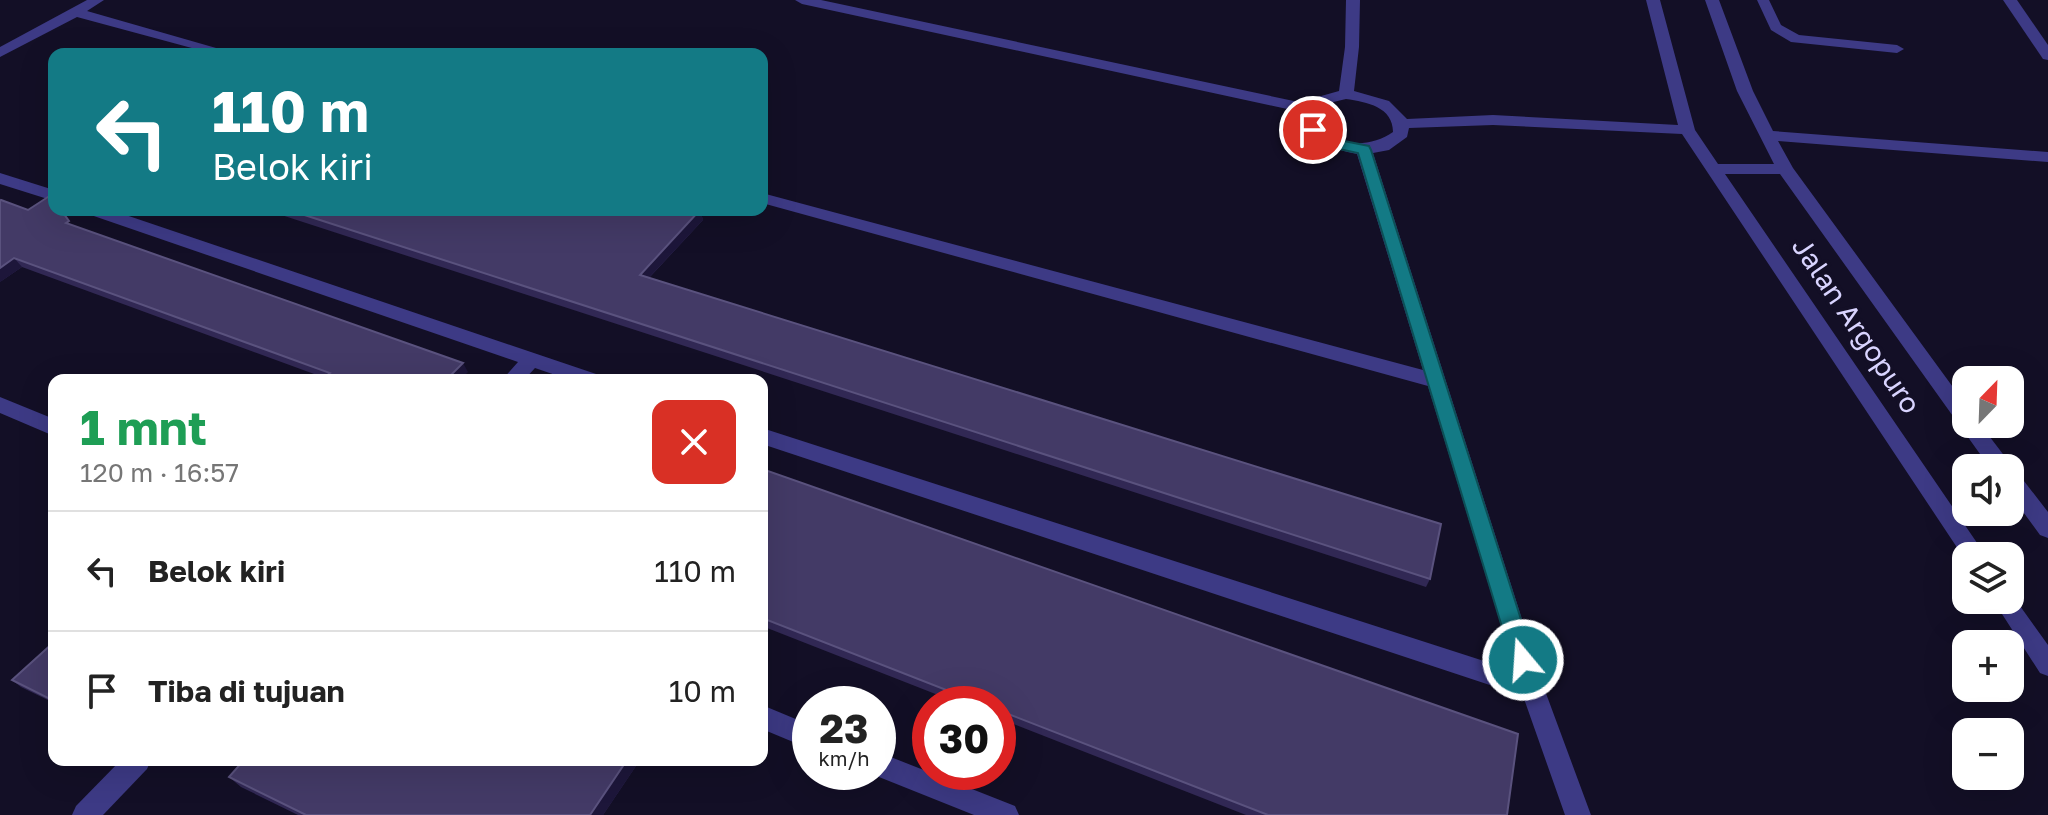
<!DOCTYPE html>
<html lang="id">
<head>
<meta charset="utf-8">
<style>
	:root { --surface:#fff; --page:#f2f2f2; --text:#222; --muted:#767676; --line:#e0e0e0 }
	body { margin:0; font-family:"Golos Text",sans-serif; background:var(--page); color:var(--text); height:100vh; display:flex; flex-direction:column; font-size:30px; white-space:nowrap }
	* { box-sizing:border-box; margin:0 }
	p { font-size:26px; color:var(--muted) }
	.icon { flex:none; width:44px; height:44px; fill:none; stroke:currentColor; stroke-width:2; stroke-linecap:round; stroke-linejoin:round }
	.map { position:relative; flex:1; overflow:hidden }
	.side { position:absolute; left:48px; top:374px; width:720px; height:392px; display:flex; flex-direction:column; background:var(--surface); border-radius:16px; box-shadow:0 8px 32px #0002 }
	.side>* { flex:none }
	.top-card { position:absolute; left:48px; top:48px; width:720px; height:168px; border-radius:16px; box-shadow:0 8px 32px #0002; background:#137a85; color:#fff; overflow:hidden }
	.needle { width:52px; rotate:23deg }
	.tools { position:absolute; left:1952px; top:366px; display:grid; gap:16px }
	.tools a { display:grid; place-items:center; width:72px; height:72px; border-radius:16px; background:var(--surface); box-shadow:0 8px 32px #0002; font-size:40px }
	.speed { position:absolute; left:792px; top:686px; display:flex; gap:16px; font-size:40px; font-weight:700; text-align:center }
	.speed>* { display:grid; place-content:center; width:104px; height:104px; border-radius:50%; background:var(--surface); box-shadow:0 8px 32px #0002; line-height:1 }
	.speed small { font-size:20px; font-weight:400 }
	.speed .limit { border:12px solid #d22; background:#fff; color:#111 }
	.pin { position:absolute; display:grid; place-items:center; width:68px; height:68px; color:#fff; margin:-34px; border:4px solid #fff; border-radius:50%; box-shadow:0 2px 8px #0007 }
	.me { position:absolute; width:88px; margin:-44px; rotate:342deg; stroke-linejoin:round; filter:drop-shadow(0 0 6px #0008) }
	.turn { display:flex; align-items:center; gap:28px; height:168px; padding:0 32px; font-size:36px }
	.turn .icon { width:104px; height:104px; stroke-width:2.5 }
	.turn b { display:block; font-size:56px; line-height:68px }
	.round { display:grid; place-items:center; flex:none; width:84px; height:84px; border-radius:16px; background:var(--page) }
	.head { display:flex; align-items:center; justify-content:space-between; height:136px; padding:0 32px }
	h1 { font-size:48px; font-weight:700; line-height:60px; color:#1e9e55 }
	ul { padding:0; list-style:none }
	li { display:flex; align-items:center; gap:24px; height:120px; padding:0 32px; border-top:2px solid var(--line) }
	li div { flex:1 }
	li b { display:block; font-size:30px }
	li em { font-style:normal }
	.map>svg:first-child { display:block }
</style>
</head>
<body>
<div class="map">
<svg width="2048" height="815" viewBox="0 0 2048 815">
	<rect width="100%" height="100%" fill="#130f26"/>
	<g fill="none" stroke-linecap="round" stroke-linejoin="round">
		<polygon fill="#3d3a85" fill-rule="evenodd" points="1757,0 1769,0 1781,25 1799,35 1897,45 1904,49 1897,53 1791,42 1771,30"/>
		<g fill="#3d3a85" fill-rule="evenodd">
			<polygon points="87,0 104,0 87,11 237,54 214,54 77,17 0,57 0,47"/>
			<path d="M795,0H821L1308,104L1314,98L1339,91L1345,47L1346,0H1360L1359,47L1354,91L1389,101L1407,119L1493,115L1678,125L1646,0H1660L1695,130L1718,164H1774L1737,91L1705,0H1719L1753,91L1773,131L2048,152V162L1778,141L1793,168L1966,405V424H1980L2009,462L2011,470L2017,472L2048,512V538L2040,535L2010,494V468H1990L1780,174H1725L1986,556H1966V561L1682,134L1493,125L1409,128L1407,137L1389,150L1373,153L1544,688L1591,815H1565L1523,696L762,444V428L1515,671L1428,386L762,203V193L1423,370L1357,154C1332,149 1306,140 1301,112L802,4ZM1346,99C1367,102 1393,107 1393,132C1368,150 1324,148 1317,113L1325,104Z"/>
			<polygon points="2003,0 2017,0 2048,45 2048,60 2043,59"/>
			<polygon points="0,173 54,190 54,201 0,184"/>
			<polygon points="86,210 111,210 599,375 602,380 570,380 535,368 524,380 502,380 518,362 88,214"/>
			<polygon points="0,397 54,419 54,436 0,413"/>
			<polygon points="2010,592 2048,645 2048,676 2040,673 1993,600 2010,600"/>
			<polygon points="762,705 810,725 810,749 762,729"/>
			<polygon points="878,752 1015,806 1019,815 974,815 869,773 878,772"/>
			<polygon points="121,760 151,760 147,769 103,815 72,815 76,806"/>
		</g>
	</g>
	<g fill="#312854">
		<polygon points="28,210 73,226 468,372 325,378 22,267 0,282"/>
		<polygon points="266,210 700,210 703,220 649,278 1430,579 1426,587"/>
		<polygon points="762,469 1507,815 1246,815 998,718 998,704 961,704 762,626"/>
		<polygon points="54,642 54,703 21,687 12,680"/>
		<polygon points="244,760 640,760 603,815 298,815 241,787 229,777"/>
	</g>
	<g fill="#1d163a">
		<polygon points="700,210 703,220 643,284 640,275"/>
		<polygon points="14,258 22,267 0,282 0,268"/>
		<polygon points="463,363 468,372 460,380 446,380"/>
		<polygon points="627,760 640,760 603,815 590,815"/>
	</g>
	<g fill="#433a66" stroke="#5a527e" stroke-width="2">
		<polygon points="51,195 54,199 54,210 61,210 69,221 66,223 463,363 446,380 322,380 330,373 14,258 0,268 0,201 1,200 28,210"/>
		<polygon points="289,210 700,210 640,275 1441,524 1430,579"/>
		<polygon points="762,469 1518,734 1507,815 1268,815 998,710 998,704 982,704 762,618"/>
		<polygon points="54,642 54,701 12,680"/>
		<polygon points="244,760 627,760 590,815 306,815 229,777"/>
	</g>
	<polygon fill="#137a85" stroke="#0c4f56" stroke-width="2" points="1313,126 1339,140 1369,146 1371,150 1534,660 1530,667 1523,670 1515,667 1512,660 1358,153 1330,147 1308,133 1308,127"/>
	<g text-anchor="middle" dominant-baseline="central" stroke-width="7" stroke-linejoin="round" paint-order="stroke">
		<g font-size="28" fill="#d9d4ff" stroke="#130f26">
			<text transform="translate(1857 325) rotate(56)">Jalan Argopuro</text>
		</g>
	</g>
</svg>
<div class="tools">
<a><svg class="needle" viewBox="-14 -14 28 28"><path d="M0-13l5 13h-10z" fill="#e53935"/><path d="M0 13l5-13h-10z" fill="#767676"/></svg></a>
<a><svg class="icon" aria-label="sound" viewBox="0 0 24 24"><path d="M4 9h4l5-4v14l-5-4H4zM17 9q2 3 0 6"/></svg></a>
<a><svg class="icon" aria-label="layers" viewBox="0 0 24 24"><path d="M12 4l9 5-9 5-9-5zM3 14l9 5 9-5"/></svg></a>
<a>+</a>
<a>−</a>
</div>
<div class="speed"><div>23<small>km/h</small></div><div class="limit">30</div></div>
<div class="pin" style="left:1313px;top:130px;background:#d93025"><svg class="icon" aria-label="arrive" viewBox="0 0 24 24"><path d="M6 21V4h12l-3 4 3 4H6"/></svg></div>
<svg class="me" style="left:1523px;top:660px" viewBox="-20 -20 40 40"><circle r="17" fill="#137a85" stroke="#fff" stroke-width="3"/><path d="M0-11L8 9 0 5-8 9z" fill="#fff"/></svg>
<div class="top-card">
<div class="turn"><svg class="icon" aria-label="left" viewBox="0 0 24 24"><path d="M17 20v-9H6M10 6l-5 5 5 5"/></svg><div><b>110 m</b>Belok kiri</div></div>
</div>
<section class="side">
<div class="head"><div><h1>1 mnt</h1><p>120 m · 16:57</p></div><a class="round" style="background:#d93025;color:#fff"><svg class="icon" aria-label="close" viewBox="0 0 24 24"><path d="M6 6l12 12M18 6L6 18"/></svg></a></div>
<ul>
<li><svg class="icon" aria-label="left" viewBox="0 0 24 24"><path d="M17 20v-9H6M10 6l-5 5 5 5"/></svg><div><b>Belok kiri</b></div><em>110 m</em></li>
<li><svg class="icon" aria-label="arrive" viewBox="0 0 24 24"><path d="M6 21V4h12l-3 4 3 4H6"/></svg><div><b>Tiba di tujuan</b></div><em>10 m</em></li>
</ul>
</section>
</div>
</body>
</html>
